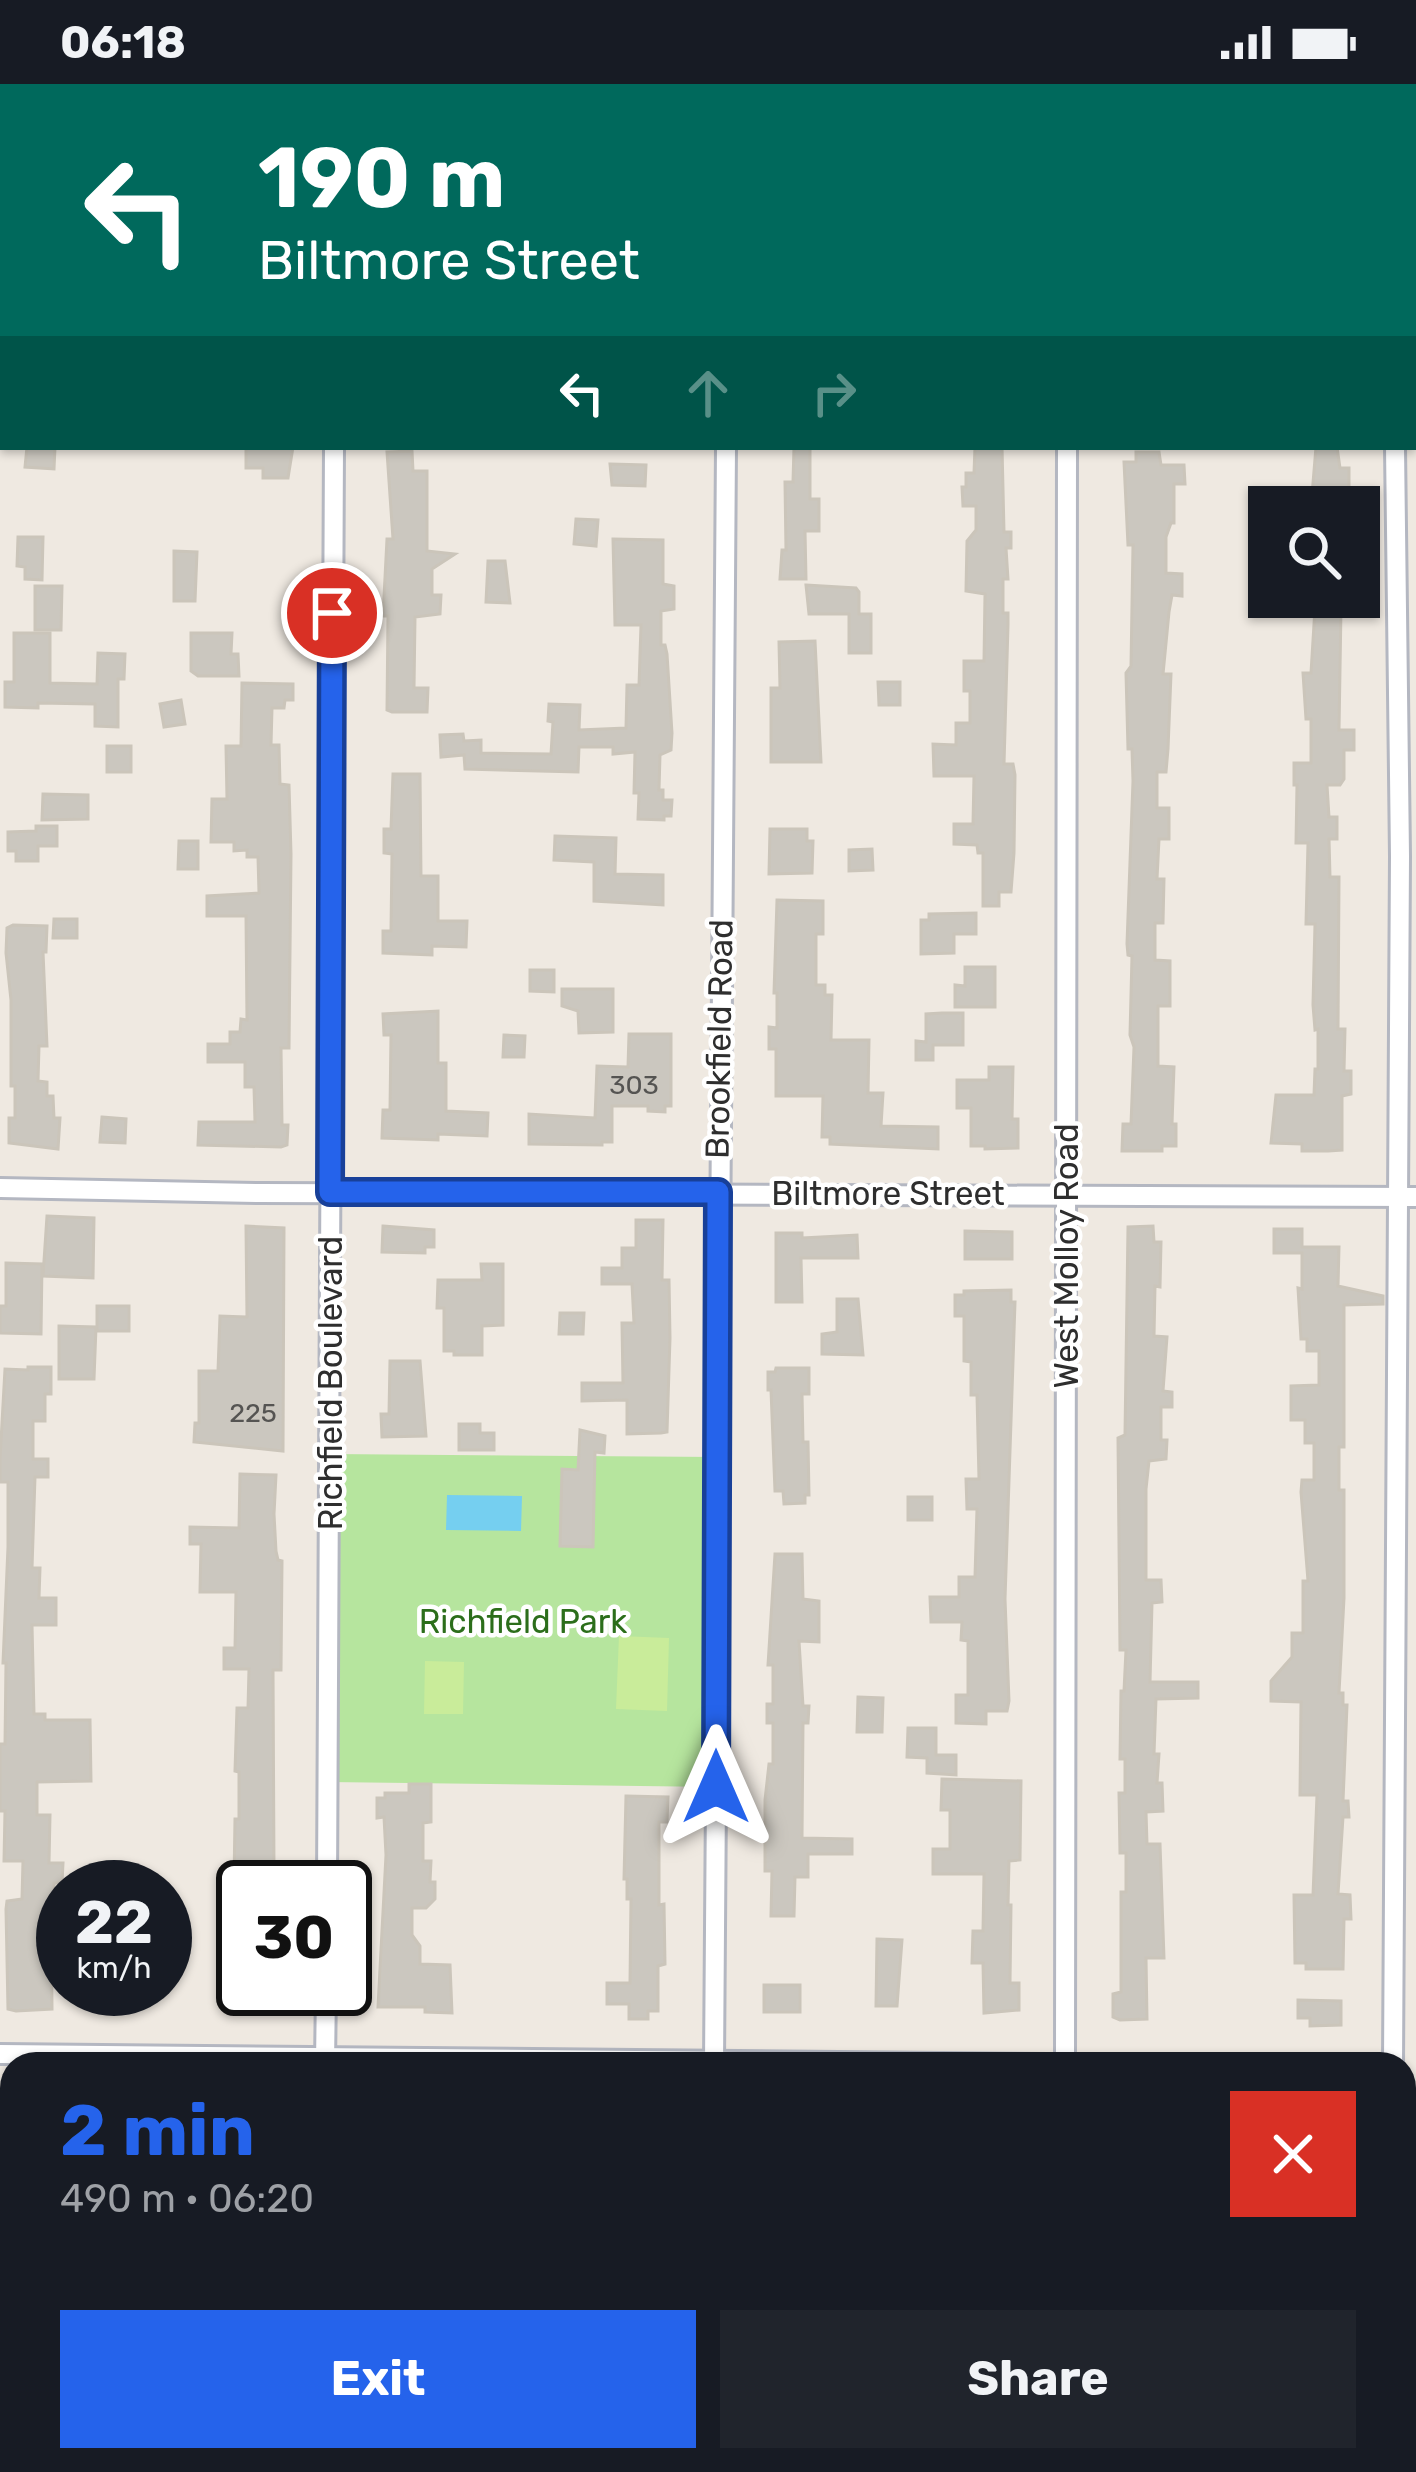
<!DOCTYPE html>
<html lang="en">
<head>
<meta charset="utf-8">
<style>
	:root { --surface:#171b24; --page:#20242c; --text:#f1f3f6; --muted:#9ea1a6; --accent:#2563eb }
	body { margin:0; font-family:Rubik,sans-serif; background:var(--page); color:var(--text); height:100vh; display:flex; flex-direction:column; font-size:45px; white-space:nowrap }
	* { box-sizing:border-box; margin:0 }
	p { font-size:39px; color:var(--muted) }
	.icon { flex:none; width:66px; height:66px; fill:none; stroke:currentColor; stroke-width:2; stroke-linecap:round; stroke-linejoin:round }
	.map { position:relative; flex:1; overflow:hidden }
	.side { position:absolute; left:0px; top:1968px; width:1416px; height:420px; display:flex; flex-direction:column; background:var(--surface); border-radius:36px 36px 0 0; box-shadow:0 3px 9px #0004 }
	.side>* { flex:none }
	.hud { position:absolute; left:0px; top:0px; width:1416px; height:366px; box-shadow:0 3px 9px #0004; background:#00695c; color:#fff; overflow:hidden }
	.tools { position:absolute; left:1248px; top:402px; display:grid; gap:24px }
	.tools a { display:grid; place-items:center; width:132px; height:132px; border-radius:0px; background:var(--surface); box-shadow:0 3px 9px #0004; font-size:60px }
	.speed { position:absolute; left:36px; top:1776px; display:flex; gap:24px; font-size:60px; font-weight:700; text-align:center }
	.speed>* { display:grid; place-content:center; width:156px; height:156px; border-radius:50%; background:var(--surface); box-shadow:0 3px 9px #0004; line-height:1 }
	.speed small { font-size:30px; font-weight:400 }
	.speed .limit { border:6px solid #111; border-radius:18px; background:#fff; color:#111 }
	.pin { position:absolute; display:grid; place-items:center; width:102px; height:102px; color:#fff; margin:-51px; border:6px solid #fff; border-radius:50%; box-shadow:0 3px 12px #0007 }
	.me { position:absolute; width:132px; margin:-66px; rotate:0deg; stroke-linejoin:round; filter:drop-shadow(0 0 9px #0008) }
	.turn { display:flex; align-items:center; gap:42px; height:252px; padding:0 60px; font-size:54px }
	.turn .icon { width:156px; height:156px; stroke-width:2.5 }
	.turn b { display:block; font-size:84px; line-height:102px }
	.lanes { display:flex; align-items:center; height:114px; padding:0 60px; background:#0003; justify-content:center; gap:60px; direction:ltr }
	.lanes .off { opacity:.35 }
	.round { display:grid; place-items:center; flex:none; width:126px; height:126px; border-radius:0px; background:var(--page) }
	.headline { display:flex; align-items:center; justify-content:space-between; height:204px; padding:0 60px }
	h1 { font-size:72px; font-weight:700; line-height:90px; color:var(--accent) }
	.button { display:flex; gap:24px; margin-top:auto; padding:24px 60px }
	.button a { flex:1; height:138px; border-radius:0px; background:var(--accent); color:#fff; font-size:48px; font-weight:700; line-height:138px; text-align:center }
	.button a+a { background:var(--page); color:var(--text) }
	.status { display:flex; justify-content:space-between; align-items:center; height:84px; padding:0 60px; background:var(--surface); direction:ltr }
	.status svg { height:33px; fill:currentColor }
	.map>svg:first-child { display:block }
</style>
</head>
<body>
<div class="status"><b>06:18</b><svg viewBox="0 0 49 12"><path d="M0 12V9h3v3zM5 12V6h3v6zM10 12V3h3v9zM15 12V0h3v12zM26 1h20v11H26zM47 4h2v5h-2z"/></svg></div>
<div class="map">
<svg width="1416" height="2388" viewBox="0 0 1416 2388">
	<rect width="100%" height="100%" fill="#efe9e1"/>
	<g fill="#b6e59e">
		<polygon points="957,0 1416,0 1416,224 1413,3"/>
		<polygon points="330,1370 718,1373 716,1703 328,1698"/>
	</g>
	<g fill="#c9ec9a">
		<polygon points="619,1552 669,1554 667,1627 616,1625"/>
		<polygon points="425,1577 464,1578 463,1630 424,1630"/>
	</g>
	<polygon fill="#75cff0" points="447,1411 522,1412 521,1447 446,1446"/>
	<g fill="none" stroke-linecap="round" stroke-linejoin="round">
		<g stroke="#75cff0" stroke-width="6">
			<polyline points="1053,0 1057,3"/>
			<polyline points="1344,0 1349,3"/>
			<polyline points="1116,3 1119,0"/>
			<polyline points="1413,30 1416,31"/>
		</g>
	</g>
	<g fill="#cbc7bf" stroke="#cbc5ba" stroke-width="3">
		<polygon points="27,363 55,363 54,385 25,383"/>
		<polygon points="246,363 293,363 288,394 263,394 263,384 246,384"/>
		<polygon points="794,363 810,363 810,415 819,415 819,447 805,447 806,495 780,495 782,466 786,466 785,398 793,398"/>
		<polygon points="975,363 1002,363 1004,448 1011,448 1011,464 1006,464 1008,495 1003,495 1003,529 1008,529 1008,541 1004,680 1013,680 1015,691 1014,769 1011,808 999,808 999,822 983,822 983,769 978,769 977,761 954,760 954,740 973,740 974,692 934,692 933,660 956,661 956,639 970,639 970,607 964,607 964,577 984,577 985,510 966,507 967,457 976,446 976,422 963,422 962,403 966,403 966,389 974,389"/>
		<polygon points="1316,363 1337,363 1340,384 1349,384 1349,414 1340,414 1340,423 1311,423"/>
		<polygon points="412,367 413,387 427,387 427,467 455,470 432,485 432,511 441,511 440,530 415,533 414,604 428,604 427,628 392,628 387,626 388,532 383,532 387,455 393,455 387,368"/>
		<polygon points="1136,368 1159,368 1161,381 1184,381 1185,400 1174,400 1174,439 1171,439 1166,453 1166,489 1182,490 1182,512 1172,511 1169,528 1163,590 1171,590 1168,665 1166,688 1157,688 1157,724 1169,724 1169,755 1159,755 1157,795 1164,795 1163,839 1155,839 1155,876 1170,877 1170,922 1158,922 1158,982 1174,983 1172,1040 1176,1040 1176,1062 1162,1062 1162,1067 1122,1067 1123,1040 1131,1040 1134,963 1130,951 1132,872 1128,871 1127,860 1133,697 1132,665 1128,665 1126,589 1131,582 1133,461 1128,461 1124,378 1136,378"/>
		<polygon points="610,380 646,381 645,402 612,401"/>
		<polygon points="576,435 598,436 596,462 574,460"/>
		<polygon points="18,453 43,453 42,496 25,495 25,483 17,482"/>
		<polygon points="613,455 663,456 663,500 674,502 674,525 661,527 661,561 665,561 667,570 672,649 671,666 660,671 659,706 663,706 663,716 672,716 671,732 664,732 664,736 638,735 639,709 634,709 635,668 613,670 613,663 579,663 578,688 465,685 464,671 441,673 440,651 463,650 464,657 481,656 481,669 551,670 553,638 548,637 549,620 580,621 579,646 626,644 627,601 639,601 641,541 615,541"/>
		<polygon points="174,467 197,468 195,517 174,517"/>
		<polygon points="488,477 505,477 510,519 486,518"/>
		<polygon points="806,501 856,504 859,508 859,530 871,530 871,569 849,569 849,530 809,530"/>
		<polygon points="35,502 62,502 61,546 35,546"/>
		<polygon points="1315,524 1341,524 1339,646 1354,646 1354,666 1344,666 1344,695 1340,701 1327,701 1329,733 1337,733 1337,755 1329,755 1330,793 1339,793 1338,945 1345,945 1344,987 1351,987 1351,1010 1342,1012 1342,1066 1328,1067 1302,1067 1302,1060 1271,1059 1276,1011 1314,1011 1315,985 1318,985 1318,945 1315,946 1313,921 1315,840 1306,840 1308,759 1296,759 1297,701 1294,701 1294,679 1311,679 1311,635 1306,635 1303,589 1311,589"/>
		<polygon points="14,549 50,549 50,599 97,600 98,569 125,570 124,595 118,595 118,643 95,642 95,620 38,619 38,624 5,623 5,598 14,598"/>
		<polygon points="191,549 232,549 231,570 238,570 239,592 198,592 191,587"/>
		<polygon points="815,557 821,678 771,678 771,604 780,604 779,558"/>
		<polygon points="878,598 900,598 900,621 879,621"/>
		<polygon points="242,599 293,600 293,616 285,616 284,624 272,624 271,661 279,661 280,700 289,701 291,770 289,964 281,964 282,1041 288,1041 287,1061 281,1063 198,1061 199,1038 255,1038 254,1003 245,1003 245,978 208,978 208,960 230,960 230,948 240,948 241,935 247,936 246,832 207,832 207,812 259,809 258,773 247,773 247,766 234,767 234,758 211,758 212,715 227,715 226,662 241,662"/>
		<polygon points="181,616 185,640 164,643 160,620"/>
		<rect x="107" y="662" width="24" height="26"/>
		<polygon points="393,690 420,690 421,792 438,792 438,837 467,837 466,863 432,862 432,871 383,869 383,847 391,847 392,770 384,769 384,745 391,745"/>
		<polygon points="43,710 88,711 88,735 42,736"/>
		<polygon points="36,742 57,742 57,762 38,762 38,777 16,777 16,767 8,767 8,748 36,747"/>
		<polygon points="770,745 807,745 807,757 813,757 812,789 769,790"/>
		<polygon points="555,752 616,754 615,790 663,791 663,821 594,817 594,778 554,776"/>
		<polygon points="179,757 198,757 198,785 178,785"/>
		<polygon points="872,765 873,786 849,787 849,766"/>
		<polygon points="777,816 823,817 823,850 816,850 816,901 825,901 825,911 832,911 831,956 869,956 868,1009 883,1009 881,1042 938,1043 938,1065 830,1060 830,1053 822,1053 823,1012 776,1012 776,965 769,965 769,943 777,944 777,909 774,909"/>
		<polygon points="976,829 976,850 954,850 954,869 921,870 921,836 929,836 929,830"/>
		<polygon points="54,835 77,835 77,854 53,854"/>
		<polygon points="13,841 47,842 46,868 43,868 47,962 39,962 38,997 47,998 47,1012 53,1012 54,1034 60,1034 58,1065 9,1059 9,1034 15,1034 15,1002 11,1002 11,916 6,869 7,844"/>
		<polygon points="965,883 995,883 995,923 955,923 955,901 965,902"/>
		<polygon points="530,886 554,886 554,908 530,907"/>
		<polygon points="562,905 613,905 613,948 579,949 578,927 562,922"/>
		<polygon points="438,927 438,979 446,979 446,1027 488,1029 487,1052 438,1050 438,1056 382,1054 383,1026 390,1026 391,951 384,951 383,930"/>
		<polygon points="942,929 963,929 963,961 933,961 933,976 916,976 916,957 926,958 926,930"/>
		<polygon points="629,950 671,950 671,1022 665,1022 665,1028 648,1027 648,1022 612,1022 612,1058 602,1058 602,1061 529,1060 529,1030 595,1034 597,982 628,983"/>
		<polygon points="504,951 525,952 524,973 503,973"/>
		<polygon points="989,983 1013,983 1012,1035 1018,1035 1018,1064 985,1065 985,1062 971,1062 971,1024 957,1024 957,996 989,996"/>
		<polygon points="102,1033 126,1035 125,1059 100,1058"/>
		<polygon points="47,1132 94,1134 93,1194 43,1192"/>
		<polygon points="636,1136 663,1136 662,1196 669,1196 670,1254 667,1348 661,1349 627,1350 627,1316 582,1317 582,1299 623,1299 622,1239 634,1239 632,1200 602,1200 602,1184 622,1184 622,1164 636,1164"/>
		<polygon points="246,1142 284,1144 283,1367 194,1358 195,1339 199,1339 199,1287 218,1287 220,1232 247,1233"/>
		<polygon points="383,1142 434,1146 434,1163 425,1163 425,1169 382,1168"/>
		<polygon points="1153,1142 1154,1158 1161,1158 1160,1203 1155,1202 1154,1252 1167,1253 1163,1307 1172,1308 1172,1323 1161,1323 1161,1356 1167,1356 1166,1375 1149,1377 1146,1405 1146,1496 1161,1496 1162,1518 1152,1519 1150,1598 1198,1598 1198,1614 1156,1615 1154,1670 1159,1670 1157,1699 1162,1699 1163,1727 1146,1728 1147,1760 1160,1760 1164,1874 1146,1874 1147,1935 1120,1936 1113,1933 1113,1910 1121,1908 1121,1808 1126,1808 1126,1769 1120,1769 1119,1709 1125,1709 1125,1675 1120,1675 1121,1607 1124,1607 1126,1566 1120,1566 1118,1354 1125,1351 1128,1143"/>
		<polygon points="1274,1145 1302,1145 1302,1163 1339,1163 1338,1202 1383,1212 1383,1220 1344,1221 1344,1363 1339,1363 1339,1406 1344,1406 1344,1514 1339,1609 1343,1609 1343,1621 1347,1621 1343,1717 1348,1717 1349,1733 1343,1733 1338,1810 1350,1811 1351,1835 1344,1835 1343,1885 1306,1885 1306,1879 1295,1879 1294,1811 1313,1811 1317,1711 1300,1711 1301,1618 1271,1617 1271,1597 1292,1573 1292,1549 1303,1549 1303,1497 1308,1497 1301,1408 1302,1396 1314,1396 1314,1359 1305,1359 1305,1336 1291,1336 1291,1302 1319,1301 1319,1267 1307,1267 1307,1255 1301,1255 1298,1204 1302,1205 1302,1169 1274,1169"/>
		<polygon points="965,1147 1012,1148 1012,1175 965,1175"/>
		<polygon points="776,1149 802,1149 802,1154 857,1151 858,1174 801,1174 802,1218 776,1218"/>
		<polygon points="6,1179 42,1180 41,1250 0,1249 0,1222 6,1222"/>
		<polygon points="481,1180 503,1180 503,1241 482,1242 482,1271 454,1271 454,1267 444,1267 444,1224 437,1224 438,1196 482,1196"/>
		<polygon points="1011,1206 1011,1218 1015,1218 1005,1515 1009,1617 1007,1627 986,1627 986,1640 956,1639 956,1611 968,1611 968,1557 961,1556 962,1538 931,1538 930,1513 959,1513 959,1493 975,1493 977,1425 967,1425 966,1395 979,1395 977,1311 971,1311 971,1278 964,1277 964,1232 955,1232 955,1211 964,1211 964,1207"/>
		<polygon points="837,1215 858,1215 863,1271 822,1270 822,1250 837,1248"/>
		<rect x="97" y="1222" width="32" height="25"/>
		<polygon points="560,1229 584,1229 583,1250 559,1250"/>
		<polygon points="59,1242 96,1243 94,1295 59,1295"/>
		<polygon points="390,1277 420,1277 426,1352 382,1353 381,1330 389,1330"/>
		<polygon points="28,1283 51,1283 51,1310 45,1310 45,1337 33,1337 33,1375 48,1375 48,1393 35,1393 32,1484 40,1484 39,1514 56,1514 56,1541 32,1541 34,1630 45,1630 45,1636 90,1636 91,1697 37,1698 37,1731 50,1731 49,1779 63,1779 62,1799 54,1799 54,1812 51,1812 52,1925 16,1927 8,1925 6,1825 7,1817 22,1815 23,1777 4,1777 5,1727 0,1727 0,1660 5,1660 6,1579 3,1579 8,1463 8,1398 0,1398 0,1375 5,1285 28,1286"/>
		<polygon points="776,1284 809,1284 809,1310 802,1310 803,1358 808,1358 809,1411 805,1411 805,1419 784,1420 783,1407 775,1407 771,1306 768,1306 768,1288 775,1288"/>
		<polygon points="459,1340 480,1340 480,1349 494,1349 494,1366 459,1366"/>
		<polygon points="580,1346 605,1352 604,1369 595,1368 593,1463 560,1462 562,1385 578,1386"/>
		<polygon points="240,1390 276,1391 274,1430 276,1467 278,1476 282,1477 281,1586 273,1586 274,1785 265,1785 265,1798 234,1797 235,1735 239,1735 239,1688 235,1687 237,1624 248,1624 249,1585 224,1585 224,1564 235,1564 236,1508 200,1508 201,1460 190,1460 190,1443 239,1444"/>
		<rect x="908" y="1413" width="24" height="23"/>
		<polygon points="775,1470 802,1470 803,1515 819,1517 819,1558 799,1557 803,1622 809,1622 808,1639 803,1639 802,1754 852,1755 852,1770 808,1770 808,1793 795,1793 794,1832 771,1832 772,1787 765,1787 765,1716 769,1680 773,1680 773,1639 767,1639 767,1620 773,1620 773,1581 768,1581"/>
		<polygon points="858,1613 883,1614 882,1648 857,1648"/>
		<polygon points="908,1644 936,1644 936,1671 956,1671 956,1691 927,1689 927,1674 907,1673"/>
		<polygon points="942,1695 1021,1697 1020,1776 1009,1777 1008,1821 1011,1821 1010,1899 1019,1899 1019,1926 984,1929 983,1879 972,1879 973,1847 983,1847 984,1790 933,1790 933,1765 950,1765 950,1726 941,1726"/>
		<polygon points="409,1700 431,1700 431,1738 423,1739 423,1777 431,1777 430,1798 435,1798 435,1815 426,1824 412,1824 412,1851 420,1862 420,1880 450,1881 452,1929 425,1928 425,1923 378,1923 386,1771 384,1733 377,1734 377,1714 385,1714 385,1709 409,1709"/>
		<polygon points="626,1712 668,1713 667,1738 659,1738 659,1821 664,1820 665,1880 658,1882 658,1927 648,1927 648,1935 629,1935 629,1920 607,1920 607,1899 630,1899 631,1815 627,1815 627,1795 624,1795"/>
		<polygon points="877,1855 902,1856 897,1922 876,1922"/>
		<polygon points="226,1866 243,1866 243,1894 227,1894"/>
		<rect x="764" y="1901" width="36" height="27"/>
		<polygon points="232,1905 276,1905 276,1927 250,1927 250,1921 232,1921"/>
		<polygon points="1298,1916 1341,1917 1341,1941 1310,1942 1310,1934 1298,1934"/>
	</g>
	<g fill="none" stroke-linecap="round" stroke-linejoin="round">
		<g stroke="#b4b7c1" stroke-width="24">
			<g id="minor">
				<polyline points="336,3 336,0"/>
				<polyline points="726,3 726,0"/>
				<polyline points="0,234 3,234"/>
				<polyline points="1413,237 1416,237"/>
				<polyline points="0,1104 258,1109 1416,1113"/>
				<polyline points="327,1803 334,363"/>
				<polyline points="0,1970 1048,1980"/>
				<polyline points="325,1980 326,1905"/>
				<polyline points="714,1980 726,363"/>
				<polyline points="1065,1980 1067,363"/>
				<polyline points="1393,1980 1400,772 1395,363"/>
				<polyline points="323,2376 323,2388"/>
				<polyline points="1393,2376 1393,2388"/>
				<polyline points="713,2388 713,2376"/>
				<polyline points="1063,2388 1063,2376"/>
			</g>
		</g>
		<use href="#minor" stroke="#fff" stroke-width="18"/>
	</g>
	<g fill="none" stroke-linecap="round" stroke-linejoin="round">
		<g stroke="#184099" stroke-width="30">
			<polyline id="route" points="332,529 330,1108 718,1108 716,1703"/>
		</g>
		<use href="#route" stroke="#2563eb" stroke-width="21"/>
	</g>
	<g text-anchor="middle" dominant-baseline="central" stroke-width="9" stroke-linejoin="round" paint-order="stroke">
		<g font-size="27" fill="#555452">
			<text x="634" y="1001">303</text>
			<text x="253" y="1329">225</text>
		</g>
		<g font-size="33" fill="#2e2e2e" stroke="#fff">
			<text transform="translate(719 955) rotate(-89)">Brookfield Road</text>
			<text x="888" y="1109">Biltmore Street</text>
			<text transform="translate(1066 1172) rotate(-90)">West Molloy Road</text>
			<text transform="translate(330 1299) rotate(-90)">Richfield Boulevard</text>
		</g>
		<g font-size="33" fill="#2c6e1b" stroke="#fff">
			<text x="523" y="1537">Richfield Park</text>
		</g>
	</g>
</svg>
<div class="tools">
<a><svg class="icon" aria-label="search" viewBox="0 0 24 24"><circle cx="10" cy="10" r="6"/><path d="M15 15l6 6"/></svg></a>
</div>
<div class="speed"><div>22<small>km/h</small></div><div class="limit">30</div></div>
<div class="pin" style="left:332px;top:529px;background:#d93025"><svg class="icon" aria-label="arrive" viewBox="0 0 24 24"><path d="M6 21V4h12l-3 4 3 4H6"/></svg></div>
<svg class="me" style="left:716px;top:1703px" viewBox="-20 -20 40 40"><path d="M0-17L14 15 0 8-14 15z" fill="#2563eb" stroke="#fff" stroke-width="4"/></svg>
<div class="hud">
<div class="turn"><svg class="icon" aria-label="left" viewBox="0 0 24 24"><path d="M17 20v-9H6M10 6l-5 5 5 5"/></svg><div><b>190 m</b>Biltmore Street</div></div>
<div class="lanes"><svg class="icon" aria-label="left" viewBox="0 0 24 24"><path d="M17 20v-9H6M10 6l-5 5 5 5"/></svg><svg class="icon off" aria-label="ahead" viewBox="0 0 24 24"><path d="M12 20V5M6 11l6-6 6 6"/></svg><svg class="icon off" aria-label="right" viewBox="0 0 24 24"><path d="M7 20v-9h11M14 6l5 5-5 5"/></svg></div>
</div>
<section class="side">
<div class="headline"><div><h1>2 min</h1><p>490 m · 06:20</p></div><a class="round" style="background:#d93025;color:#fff"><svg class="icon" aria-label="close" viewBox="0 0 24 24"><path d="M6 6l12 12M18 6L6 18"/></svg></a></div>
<div class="button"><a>Exit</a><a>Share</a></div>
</section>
</div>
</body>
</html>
